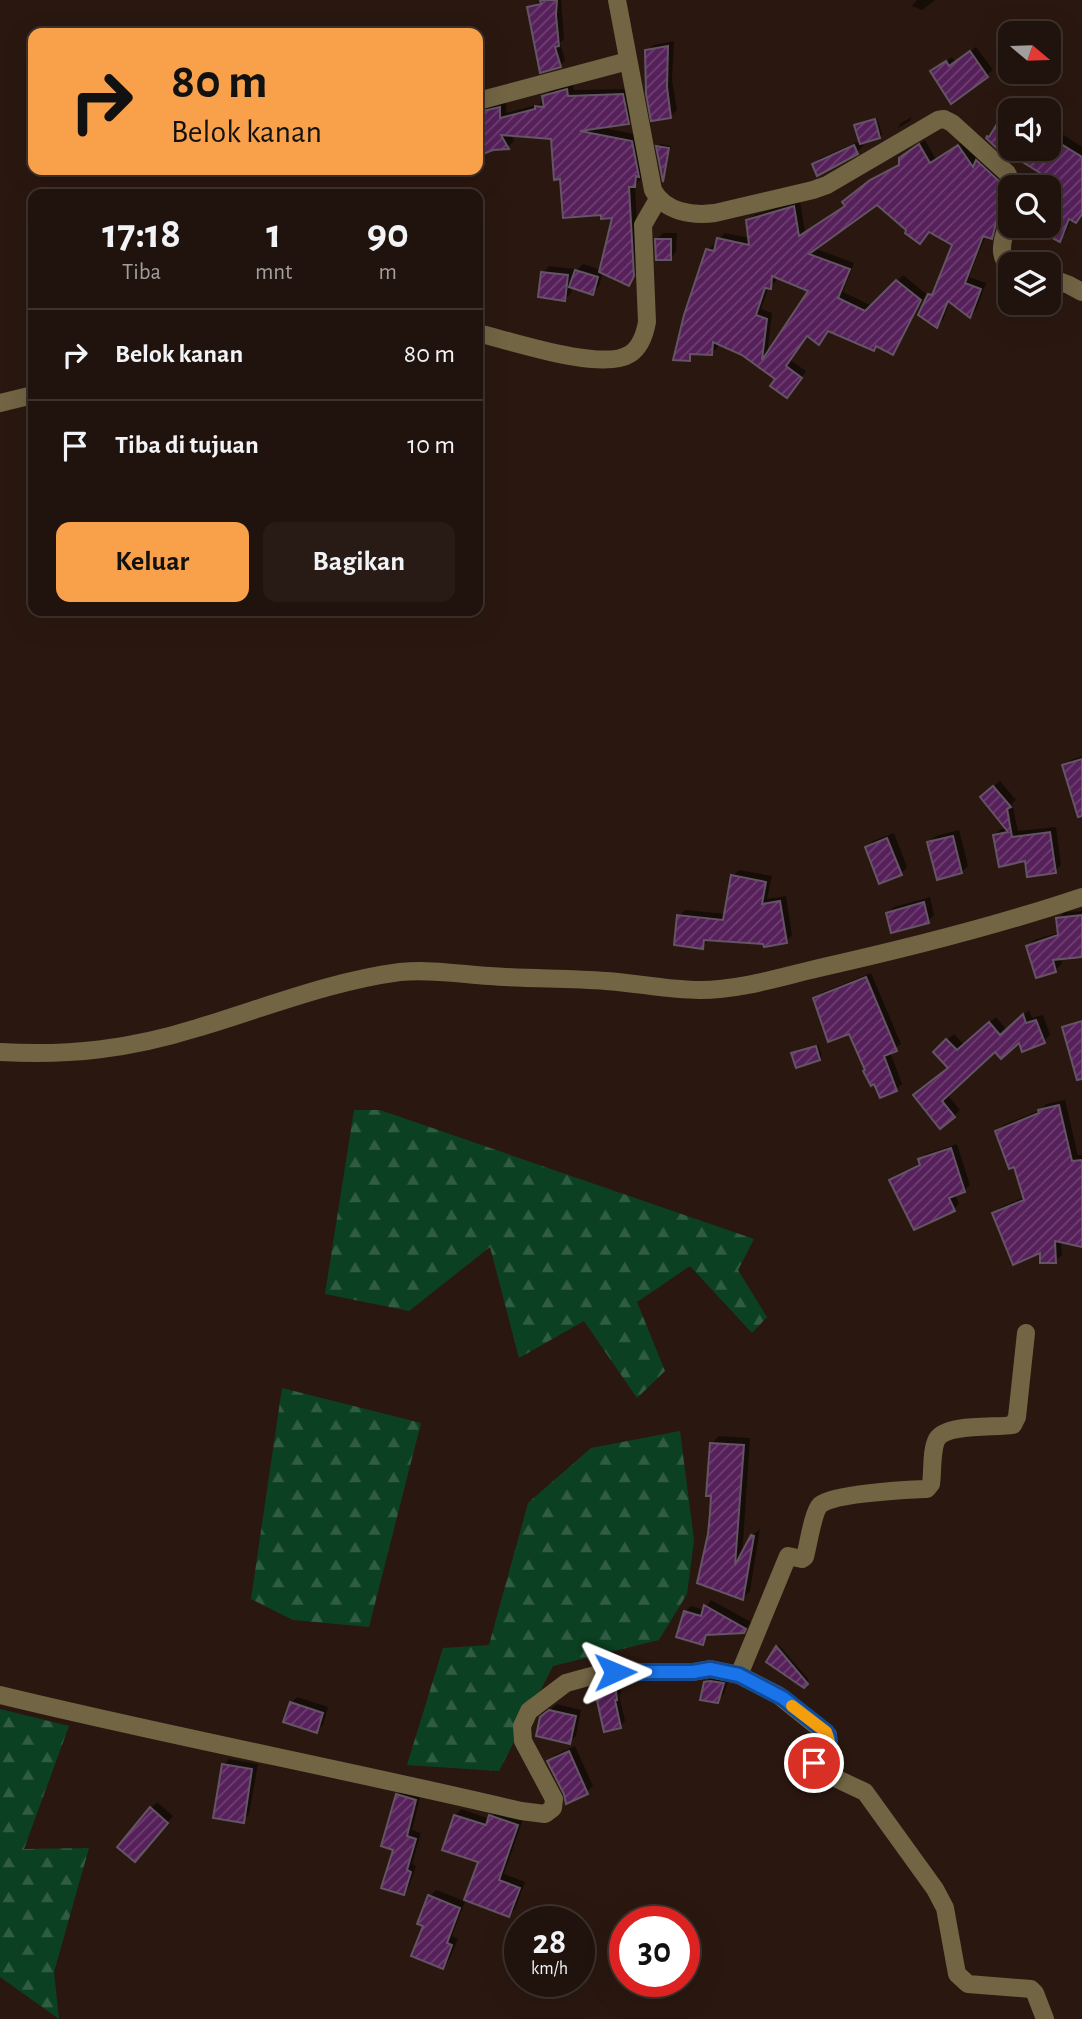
<!DOCTYPE html>
<html lang="id">
<head>
<meta charset="utf-8">
<style>
	:root { --surface:#20120c; --page:#281b15; --text:#f1f3f6; --muted:#a29e9d; --line:#3d322d; --accent:#f8a14a }
	body { margin:0; font-family:"Alegreya Sans",sans-serif; background:var(--page); color:var(--text); height:100vh; display:flex; flex-direction:column; font-size:26px; white-space:nowrap }
	* { box-sizing:border-box; margin:0 }
	p { font-size:23px; color:var(--muted) }
	.icon { flex:none; width:38px; height:38px; fill:none; stroke:currentColor; stroke-width:2; stroke-linecap:round; stroke-linejoin:round }
	.map { position:relative; flex:1; overflow:hidden }
	.panel { position:absolute; left:28px; top:189px; width:455px; height:427px; display:flex; flex-direction:column; background:var(--surface); border-radius:14px; box-shadow:0 7px 28px #0002,0 0 0 2px var(--line) }
	.panel>* { flex:none }
	.guide { position:absolute; left:28px; top:28px; width:455px; height:147px; border-radius:14px; box-shadow:0 7px 28px #0002,0 0 0 2px var(--line); background:#f8a14a; color:#111; overflow:hidden }
	.needle { width:46px; rotate:109deg }
	.fabs { position:absolute; left:998px; top:21px; display:grid; gap:14px }
	.fabs a { display:grid; place-items:center; width:63px; height:63px; border-radius:14px; background:var(--surface); box-shadow:0 7px 28px #0002,0 0 0 2px var(--line); font-size:35px }
	.speed { position:absolute; left:504px; top:1906px; display:flex; gap:14px; font-size:35px; font-weight:700; text-align:center }
	.speed>* { display:grid; place-content:center; width:91px; height:91px; border-radius:50%; background:var(--surface); box-shadow:0 7px 28px #0002,0 0 0 2px var(--line); line-height:1 }
	.speed small { font-size:18px; font-weight:400 }
	.speed .limit { border:10px solid #d22; background:#fff; color:#111 }
	.pin { position:absolute; display:grid; place-items:center; width:60px; height:60px; color:#fff; margin:-30px; border:4px solid #fff; border-radius:50%; box-shadow:0 2px 7px #0007 }
	.me { position:absolute; width:77px; margin:-38px; rotate:89deg; stroke-linejoin:round; filter:drop-shadow(0 0 5px #0008) }
	.turn { display:flex; align-items:center; gap:24px; height:147px; padding:0 28px; font-size:32px }
	.turn .icon { width:91px; height:91px; stroke-width:2.5 }
	.turn b { display:block; font-size:49px; line-height:60px }
	.eta { display:flex; justify-content:space-evenly; align-items:center; height:119px; text-align:center }
	.eta b { font-size:42px; font-weight:700; line-height:49px }
	.cta { display:flex; gap:14px; margin-top:auto; padding:14px 28px }
	.cta a { flex:1; height:80px; border-radius:14px; background:var(--accent); color:#111; font-size:28px; font-weight:700; line-height:80px; text-align:center }
	.cta a+a { background:var(--page); color:var(--text) }
	ul { padding:0; list-style:none }
	li { display:flex; align-items:center; gap:21px; height:91px; padding:0 28px; border-top:2px solid var(--line) }
	li div { flex:1 }
	li b { display:block; font-size:26px }
	li em { font-style:normal }
	.map>svg:first-child { display:block }
</style>
</head>
<body>
<div class="map">
<svg width="1082" height="2019" viewBox="0 0 1082 2019">
	<defs>
		<pattern id="forest-firs" width="22" height="20" patternUnits="userSpaceOnUse" patternTransform="scale(1.75)"><rect width="22" height="20" fill="#0b4122"/><path d="M5 1l3.5 6h-7zM16 11l3.5 6h-7z" fill="#2f5c42"/></pattern>
		<pattern id="building-hatch" width="6" height="6" patternUnits="userSpaceOnUse" patternTransform="scale(1.75)"><rect width="6" height="6" fill="#56205b"/><path d="M-1 1l2-2M0 6l6-6M5 7l2-2" fill="none" stroke="#6f4072"/></pattern>
	</defs>
	<rect width="100%" height="100%" fill="#2a1810"/>
	<g fill="url(#forest-firs)">
		<polygon points="354,1110 380,1110 754,1239 738,1270 767,1317 752,1333 690,1266 637,1302 665,1371 637,1398 584,1321 519,1358 490,1247 409,1311 325,1294"/>
		<polygon points="282,1388 421,1423 369,1627 293,1620 251,1599"/>
		<polygon points="680,1431 694,1540 687,1594 659,1640 553,1666 499,1771 407,1765 443,1648 489,1645 528,1503 591,1448"/>
		<polygon points="0,1709 69,1726 24,1849 89,1848 54,1972 59,2019 0,1977"/>
	</g>
	<g fill="#0007" fill-rule="evenodd">
		<polygon points="542,0 561,0 564,39 560,43 565,60 560,66 529,8"/>
		<polygon points="917,0 935,0 922,10 912,6"/>
		<polygon points="674,41 672,80 677,110 670,117 647,51 654,45"/>
		<polygon points="976,47 993,70 952,101 932,72 952,57 955,62"/>
		<polygon points="573,84 574,90 629,89 635,116 628,122 599,127 638,135 642,171 641,179 635,185 639,268 629,284 603,272 599,286 592,293 572,286 571,293 565,299 543,273 549,266 574,269 573,274 583,264 601,270 614,217 602,213 562,177 553,137 510,134 514,141 508,147 493,149 478,154 478,103 506,102 506,113 540,104 551,90"/>
		<polygon points="1043,98 1057,105 1053,128 1082,147 1082,214 1075,221 1072,219 1066,233 1059,240 1040,230 1042,226 1048,226 1048,213 1058,194 1057,182 1006,152 1005,153 988,138 995,130 1010,149 1048,149 1048,110 1032,110"/>
		<polygon points="912,117 910,121 898,128 901,123"/>
		<polygon points="877,118 882,134 880,137 862,142 863,146 857,152 814,165 820,158 860,141 856,126"/>
		<path d="M925,140L936,159L965,140L978,161L983,156L1005,178L1003,193L1010,195V199L1004,204L997,231L991,237L986,235L969,277L986,283L976,310L970,316L950,301L943,320L937,326L930,295L936,289L954,244L930,230H909L878,203L814,248L854,263L843,292L872,306L903,275L926,294L898,347L892,353L878,345L874,349L830,330L819,343L808,335L790,360L806,371L793,390L743,354L718,342V347L712,353L695,352L689,359L708,250L714,244L717,245L719,239L725,233L750,238L748,221L754,215L800,201L805,232L846,205L850,196L878,175L901,163L907,153ZM777,276L811,290L767,356L772,313L761,309L769,287L776,281Z"/>
		<polygon points="660,144 671,146 664,179 658,146"/>
		<polygon points="663,233 677,233 676,252 670,259 657,239"/>
		<polygon points="1082,756 1082,793 1064,766 1071,760"/>
		<path d="M1000,781L1016,800L1012,803L1018,831L1056,827L1061,865L1055,871L1027,859L995,835L1001,829L1007,828L988,791ZM1006,800L1011,820L1006,816L1003,801Z"/>
		<polygon points="959,830 968,866 962,872 929,843 936,836"/>
		<polygon points="894,833 907,867 901,874 867,847 873,841"/>
		<polygon points="739,870 772,876 767,899 786,896 792,935 786,942 765,943 709,939 703,947 679,916 685,910 726,914 732,876"/>
		<polygon points="930,897 934,915 928,921 888,913 894,907"/>
		<polygon points="1082,911 1082,955 1060,957 1062,964 1055,970 1028,946 1034,940 1060,932 1058,919 1065,912"/>
		<polygon points="871,973 901,1044 890,1052 902,1084 896,1090 875,1082 867,1070 850,1031 815,998 821,993"/>
		<polygon points="1029,1010 1032,1018 1043,1015 1050,1035 1044,1041 1020,1040 995,1049 947,1094 960,1110 954,1116 916,1095 950,1067 935,1052 954,1034 964,1045 996,1017 1007,1030"/>
		<polygon points="818,1044 822,1056 819,1059 793,1054"/>
		<polygon points="1065,1100 1078,1155 1082,1155 1082,1245 1061,1240 1062,1255 1055,1261 994,1214 1001,1207 1025,1197 1015,1165 997,1131 1003,1125 1041,1110 1046,1104"/>
		<polygon points="957,1144 970,1185 964,1190 955,1194 959,1204 954,1209 891,1180 896,1175 921,1163 920,1160 926,1154"/>
		<polygon points="719,1436 750,1438 742,1557 752,1536 760,1529 750,1591 743,1598 712,1514 711,1444"/>
		<polygon points="711,1600 751,1622 749,1625 743,1632 710,1633 703,1643 685,1612 691,1606 704,1610"/>
		<polygon points="779,1645 809,1680 804,1685 777,1647"/>
		<polygon points="712,1676 729,1678 724,1694 717,1701 705,1683"/>
		<polygon points="619,1680 621,1693 619,1695 625,1721 620,1726 596,1688 601,1683"/>
		<polygon points="297,1697 328,1707 323,1725 316,1731 291,1703"/>
		<polygon points="557,1704 581,1710 576,1736 569,1742 549,1711"/>
		<polygon points="575,1746 593,1786 587,1792 549,1762 555,1755"/>
		<polygon points="229,1759 258,1764 249,1814 243,1821 223,1765"/>
		<polygon points="403,1789 421,1794 412,1830 421,1833 412,1864 416,1866 409,1887 403,1893 396,1849 397,1795"/>
		<polygon points="157,1802 173,1816 141,1854 151,1808"/>
		<polygon points="461,1809 490,1819 497,1810 523,1819 504,1874 525,1882 515,1909 509,1915 466,1899 452,1936 458,1939 449,1960 443,1967 425,1925 430,1896 436,1890 465,1901 481,1861 455,1816"/>
	</g>
	<g fill="url(#building-hatch)" stroke="#645465" stroke-width="2" fill-rule="evenodd">
		<polygon points="540,0 557,0 556,15 559,46 555,47 561,67 540,73 527,7 541,4"/>
		<polygon points="668,46 667,87 671,118 651,121 646,94 645,50"/>
		<polygon points="970,51 988,77 951,104 930,71 946,61 949,66"/>
		<polygon points="567,89 568,96 623,94 629,124 580,131 632,141 639,177 636,176 635,187 629,187 634,276 629,286 599,272 612,218 601,219 601,215 563,218 560,179 554,180 551,139 501,135 509,149 493,150 478,156 478,112 500,107 500,118 535,109 535,106 544,107 542,96"/>
		<polygon points="1010,103 1010,149 1048,149 1048,136 1082,157 1082,214 1076,223 1069,219 1060,242 1037,230 1040,226 1048,226 1050,206 1048,205 1048,178 1010,154 1005,153 1005,156 986,138 987,136 989,137"/>
		<polygon points="875,119 880,138 860,144 854,125"/>
		<path d="M919,144L930,163L958,145L973,167L976,160L998,180L1000,185L998,199L1010,201V204L1003,206L999,211L992,239L983,236L965,283L981,289L970,318L948,301L937,328L918,315L928,294L932,295L952,245L929,232L920,244L905,233L906,230L877,205L809,254L850,269L838,298L865,311L896,280L921,300L893,355L876,346L874,351L828,331L819,345L807,336L786,366L802,378L787,398L770,386L775,379L742,355L713,342L712,355L690,354V361L673,360L684,315L706,249L714,251L717,238L749,245L746,220L794,206L799,236L845,206L842,202L870,180L899,165V158ZM772,276L808,291L762,360L767,319L756,315L765,288L771,289Z"/>
		<polygon points="854,145 858,154 817,176 812,164"/>
		<polygon points="656,146 669,148 663,182"/>
		<polygon points="655,239 671,239 671,260 656,260"/>
		<polygon points="575,270 598,277 593,295 569,287"/>
		<polygon points="541,272 568,275 565,301 538,297"/>
		<polygon points="1082,759 1082,816 1078,817 1062,765"/>
		<polygon points="993,786 1011,807 1007,809 1012,837 1050,832 1056,873 1027,877 1025,861 999,867 993,835 1008,832 980,797"/>
		<polygon points="953,836 962,873 937,880 927,842"/>
		<polygon points="887,838 902,875 879,884 865,847"/>
		<polygon points="731,875 766,882 762,904 780,901 787,943 764,947 763,944 704,940 703,949 674,945 677,915 723,920"/>
		<polygon points="924,902 929,923 891,933 886,913"/>
		<polygon points="1082,915 1082,957 1053,960 1056,972 1036,978 1026,946 1058,935 1056,918"/>
		<polygon points="866,977 897,1051 884,1056 897,1091 880,1098 874,1084 871,1086 863,1071 865,1070 849,1034 828,1042 813,998"/>
		<polygon points="1023,1014 1026,1023 1036,1020 1045,1043 1022,1052 1019,1043 1001,1059 995,1052 942,1101 955,1117 940,1129 913,1095 948,1068 933,1052 946,1039 957,1050 989,1022 1000,1035"/>
		<polygon points="1082,1021 1082,1079 1077,1080 1062,1027"/>
		<polygon points="816,1046 820,1060 796,1068 791,1053"/>
		<polygon points="1059,1105 1072,1161 1082,1160 1082,1247 1055,1241 1056,1263 1040,1263 1040,1253 1013,1265 992,1213 1024,1200 1014,1167 1009,1169 995,1131 1039,1113 1038,1110"/>
		<polygon points="951,1148 965,1192 949,1198 955,1211 914,1230 889,1180 920,1165 918,1159"/>
		<polygon points="710,1443 744,1445 735,1565 751,1535 754,1536 743,1600 697,1583 708,1534 710,1513 711,1496 706,1496"/>
		<polygon points="704,1605 746,1629 744,1633 706,1635 703,1645 676,1637 684,1611 701,1616"/>
		<polygon points="776,1646 808,1684 804,1688 766,1662"/>
		<polygon points="710,1681 724,1683 718,1703 700,1700 704,1682"/>
		<polygon points="615,1683 617,1700 615,1700 621,1728 604,1732 594,1687"/>
		<polygon points="290,1702 323,1713 317,1733 283,1722"/>
		<polygon points="549,1710 576,1716 570,1744 536,1736 540,1717"/>
		<polygon points="569,1751 588,1794 566,1804 564,1794 547,1761"/>
		<polygon points="222,1764 252,1769 244,1823 213,1818"/>
		<polygon points="396,1794 416,1800 407,1836 416,1839 407,1870 411,1872 404,1895 381,1888 393,1850 381,1846"/>
		<polygon points="150,1807 168,1823 135,1862 117,1847"/>
		<polygon points="454,1815 486,1825 489,1815 518,1825 499,1880 520,1888 509,1917 464,1900 478,1862 442,1850"/>
		<polygon points="428,1895 460,1908 447,1943 452,1945 443,1969 411,1956 423,1926 417,1924"/>
	</g>
	<g fill="none" stroke-linecap="round" stroke-linejoin="round">
		<g stroke="#726544" stroke-width="18">
			<path d="M617,0L653,190C665,212 692,216 715,213L813,190L827,185L938,120L944,119L952,123L1007,173L1014,187"/>
			<polyline points="478,101 628,61"/>
			<path d="M1010,215C1006,231 994,255 1010,266"/>
			<polyline points="1048,277 1069,285 1082,292"/>
			<path d="M478,333C511,341 602,372 630,354C641,347 645,333 647,322L643,225L658,199"/>
			<polyline points="0,403 33,395"/>
			<path d="M0,1052C70,1056 130,1049 197,1028C264,1008 331,981 400,972C430,969 460,974 489,976C528,979 567,978 606,981C637,983 668,990 700,990C740,990 780,977 819,968C908,948 996,926 1082,897"/>
			<path d="M739,1675L788,1556L802,1559L805,1557C808,1546 813,1512 820,1505C835,1493 906,1490 927,1489L931,1484C933,1471 931,1450 937,1439C947,1423 996,1428 1013,1425L1017,1417L1026,1333"/>
			<path d="M0,1695C173,1737 348,1770 521,1811L545,1814L553,1808L554,1799L523,1741L522,1726L529,1711L566,1683L599,1674L615,1672H693L710,1669L739,1675L778,1695L828,1735V1748L814,1763V1768L865,1792L935,1889L945,1908L957,1974L968,1984L1031,1989L1035,1993L1045,2019"/>
		</g>
	</g>
	<g fill="none" stroke-linecap="round" stroke-linejoin="round">
		<g stroke="#114b97" stroke-width="18">
			<path id="route" d="M615,1672H693L710,1669L739,1675L783,1698L826,1732C834,1745 824,1754 814,1763"/>
		</g>
		<use href="#route" stroke="#1a73e8" stroke-width="12"/>
		<polyline stroke="#f59e0b" stroke-width="12" points="792,1706 826,1732 829,1742"/>
	</g>
</svg>
<div class="fabs">
<a><svg class="needle" viewBox="-14 -14 28 28"><path d="M0-13l5 13h-10z" fill="#e53935"/><path d="M0 13l5-13h-10z" fill="#a29e9d"/></svg></a>
<a><svg class="icon" aria-label="sound" viewBox="0 0 24 24"><path d="M4 9h4l5-4v14l-5-4H4zM17 9q2 3 0 6"/></svg></a>
<a><svg class="icon" aria-label="search" viewBox="0 0 24 24"><circle cx="10" cy="10" r="6"/><path d="M15 15l6 6"/></svg></a>
<a><svg class="icon" aria-label="layers" viewBox="0 0 24 24"><path d="M12 4l9 5-9 5-9-5zM3 14l9 5 9-5"/></svg></a>
</div>
<div class="speed"><div>28<small>km/h</small></div><div class="limit">30</div></div>
<div class="pin" style="left:814px;top:1763px;background:#d93025"><svg class="icon" aria-label="arrive" viewBox="0 0 24 24"><path d="M6 21V4h12l-3 4 3 4H6"/></svg></div>
<svg class="me" style="left:615px;top:1672px" viewBox="-20 -20 40 40"><path d="M0-17L14 15 0 8-14 15z" fill="#1a73e8" stroke="#fff" stroke-width="4"/></svg>
<div class="guide">
<div class="turn"><svg class="icon" aria-label="right" viewBox="0 0 24 24"><path d="M7 20v-9h11M14 6l5 5-5 5"/></svg><div><b>80 m</b>Belok kanan</div></div>
</div>
<section class="panel">
<div class="eta">
<div><b>17:18</b><p>Tiba</p></div>
<div><b>1</b><p>mnt</p></div>
<div><b>90</b><p>m</p></div>
</div>
<ul>
<li><svg class="icon" aria-label="right" viewBox="0 0 24 24"><path d="M7 20v-9h11M14 6l5 5-5 5"/></svg><div><b>Belok kanan</b></div><em>80 m</em></li>
<li><svg class="icon" aria-label="arrive" viewBox="0 0 24 24"><path d="M6 21V4h12l-3 4 3 4H6"/></svg><div><b>Tiba di tujuan</b></div><em>10 m</em></li>
</ul>
<div class="cta"><a>Keluar</a><a>Bagikan</a></div>
</section>
</div>
</body>
</html>
